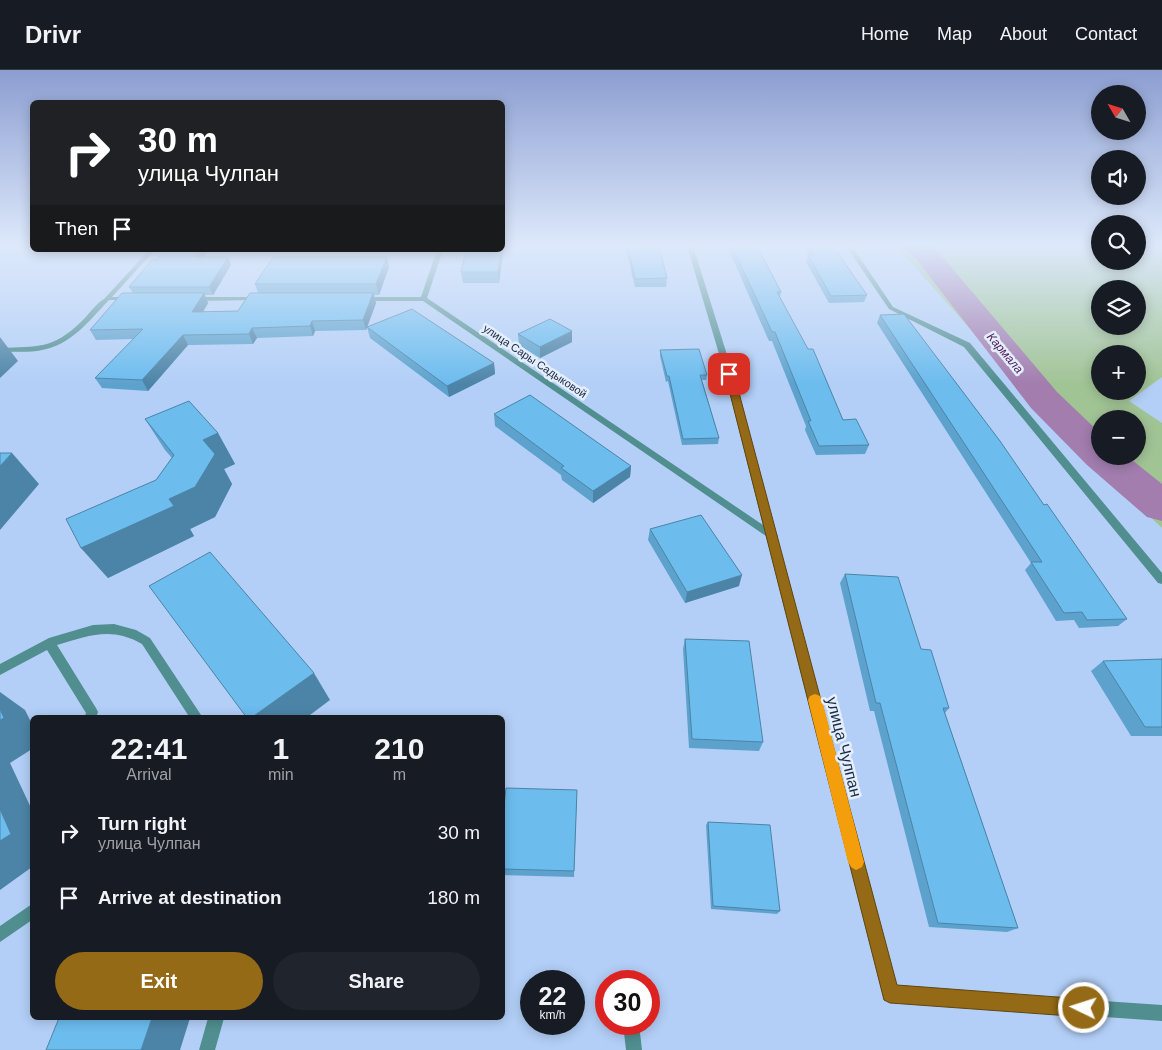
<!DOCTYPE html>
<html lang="en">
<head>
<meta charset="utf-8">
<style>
	:root { --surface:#171b24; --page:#20242c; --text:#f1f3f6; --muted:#9ea1a6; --line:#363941; --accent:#956a16 }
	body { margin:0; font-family:Helvetica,sans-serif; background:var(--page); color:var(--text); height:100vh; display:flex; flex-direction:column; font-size:19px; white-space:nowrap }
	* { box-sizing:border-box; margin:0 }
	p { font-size:16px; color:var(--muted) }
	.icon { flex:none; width:28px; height:28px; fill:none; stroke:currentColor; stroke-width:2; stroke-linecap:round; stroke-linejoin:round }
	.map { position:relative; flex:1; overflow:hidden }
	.drawer { position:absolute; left:30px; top:645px; width:475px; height:305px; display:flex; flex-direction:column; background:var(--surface); border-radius:8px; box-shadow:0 2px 12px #0003 }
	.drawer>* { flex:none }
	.top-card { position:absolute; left:30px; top:30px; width:475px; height:152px; border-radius:8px; box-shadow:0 2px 12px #0003; background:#202124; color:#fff; overflow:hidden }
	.needle { width:32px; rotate:309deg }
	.fabs { position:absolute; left:1091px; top:15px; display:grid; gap:10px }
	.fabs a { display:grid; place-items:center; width:55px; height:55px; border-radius:50%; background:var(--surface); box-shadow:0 2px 12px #0003; font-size:25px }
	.speed { position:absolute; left:520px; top:900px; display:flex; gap:10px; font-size:25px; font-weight:700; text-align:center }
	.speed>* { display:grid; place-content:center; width:65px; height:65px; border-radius:50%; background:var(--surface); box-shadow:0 2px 12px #0003; line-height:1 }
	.speed small { font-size:12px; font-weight:400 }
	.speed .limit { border:8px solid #d22; background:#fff; color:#111 }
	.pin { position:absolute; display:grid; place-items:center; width:42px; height:42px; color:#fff; margin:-21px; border-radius:10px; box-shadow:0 2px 8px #0006 }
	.me { position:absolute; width:55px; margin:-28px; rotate:274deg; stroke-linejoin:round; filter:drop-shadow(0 0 4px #0008) }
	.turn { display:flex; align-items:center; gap:18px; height:105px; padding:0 25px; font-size:22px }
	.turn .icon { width:65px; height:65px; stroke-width:2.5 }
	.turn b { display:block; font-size:35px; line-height:42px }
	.then { display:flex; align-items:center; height:48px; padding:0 25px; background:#0003; gap:10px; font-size:19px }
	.eta { display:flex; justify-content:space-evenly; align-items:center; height:85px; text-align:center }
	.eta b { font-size:30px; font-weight:600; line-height:35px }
	.primary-button { display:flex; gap:10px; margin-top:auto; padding:10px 25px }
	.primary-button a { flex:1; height:58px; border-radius:30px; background:var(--accent); color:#fff; font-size:20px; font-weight:600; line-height:58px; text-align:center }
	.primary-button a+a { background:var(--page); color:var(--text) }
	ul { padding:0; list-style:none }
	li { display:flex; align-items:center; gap:15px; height:65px; padding:0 25px }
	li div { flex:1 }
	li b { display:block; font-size:19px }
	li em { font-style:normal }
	header { display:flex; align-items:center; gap:30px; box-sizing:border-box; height:70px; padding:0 25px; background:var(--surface); border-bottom:1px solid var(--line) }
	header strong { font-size:24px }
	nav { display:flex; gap:28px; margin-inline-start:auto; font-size:18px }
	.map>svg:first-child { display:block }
</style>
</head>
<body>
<header>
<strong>Drivr</strong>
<nav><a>Home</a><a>Map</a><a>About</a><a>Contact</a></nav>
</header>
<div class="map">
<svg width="1162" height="980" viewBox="0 0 1162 980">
	<rect width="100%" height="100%" fill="#b3cff7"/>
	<path fill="#a1c495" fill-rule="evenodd" d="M893,176H1100V191H1138V176H1162V307L1129,331L1162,353V458L1068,369L907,188ZM1100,219H1138V256H1100ZM1100,284H1138V321H1100ZM1100,349H1138V386H1100Z"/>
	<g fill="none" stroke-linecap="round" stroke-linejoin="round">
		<polygon fill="#a27dae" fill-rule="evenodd" points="903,176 933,176 935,178 1057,322 1100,363 1100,386 1127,386 1162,414 1162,451 1147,447 1087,395 1031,338 917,190"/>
		<g fill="#508e90" fill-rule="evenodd">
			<path d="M107,227L109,228V230C90,250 71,275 42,280C29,283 14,281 0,282V278C38,276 52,280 82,251C90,243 97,232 107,227Z"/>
			<path d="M114,554L136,560L150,568L203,648H190L142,574C111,556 88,566 57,575L96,638L98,642L96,648H84L86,643L47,580L0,605V594L49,568L93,555Z"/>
			<polygon points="32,834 32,850 0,872 0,856"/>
			<polygon points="208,948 224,948 215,980 199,980"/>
		</g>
		<g fill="#508e90" fill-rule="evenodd">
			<polygon points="687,176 693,176 733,304 775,462 778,466 777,468 896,917 1162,935 1162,951 890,932 884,930 766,466 423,231 363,231 360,229 363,227 421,227 437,180 443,180 427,228 763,455 725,304"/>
			<polygon points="846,176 852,176 893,237 970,273 1162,503 1162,514 1158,513 964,277 889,239"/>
			<polygon points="149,180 155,180 112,227 128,227 130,228 130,230 105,230 105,228"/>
			<polygon points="258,227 260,228 260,230 193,231 190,229 193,227"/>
			<polygon points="623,954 639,954 642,980 626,980"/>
		</g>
	</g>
	<g fill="#5da2cd">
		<polygon points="625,176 659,176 667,208 666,217 635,217"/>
		<polygon points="726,176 757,176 781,222 780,227 843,350 869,375 865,384 816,385 805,360 806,356 772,271 769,271 735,194"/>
		<polygon points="803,176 833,176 867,225 864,232 829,233 806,192 808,185 809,185"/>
		<polygon points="502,180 499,213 463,213 461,202"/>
		<polygon points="204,187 231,195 213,225 205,225 208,233 203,242 238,241 258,223 255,214 389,197 379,225 374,225 376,233 366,260 315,261 313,266 257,268 253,274 188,275 148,321 102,318 95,308 133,269 96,270 90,260 133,223 129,217"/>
		<polygon points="880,245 1044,435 1127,549 1118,556 1079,558 1074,550 1056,551 1025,500 1031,493 877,253"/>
		<polygon points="367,257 494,293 495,304 449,327 370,268"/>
		<polygon points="518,264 572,272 540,288 519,275"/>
		<polygon points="660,280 707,305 706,310 702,310 719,368 718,374 682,375 668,311 666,312 660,286"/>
		<polygon points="494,344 631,396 630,407 593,433 562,410 561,405 495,356"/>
		<polygon points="145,349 218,363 235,394 224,399 232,414 215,447 190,459 194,466 108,508 81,478 156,410 172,388 165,380"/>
		<polygon points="650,459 739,516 685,533 648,470"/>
		<polygon points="845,504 921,579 949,638 945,643 1018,858 1007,862 929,857 874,641 870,641 840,513"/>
		<polygon points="685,569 763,672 759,681 689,678 683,579"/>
		<polygon points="1162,589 1162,666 1131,666 1091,601 1103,591"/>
		<polygon points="577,720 574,807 502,805 502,754"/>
		<polygon points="708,752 780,841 777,844 711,839 706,755"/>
	</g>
	<g fill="#4c84a7">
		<polygon points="502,176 504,176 499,213 498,202 501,180 502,180"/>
		<polygon points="200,180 209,180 198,195 195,187"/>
		<polygon points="228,187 231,195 213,225 209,217"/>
		<polygon points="387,187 389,197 379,225 376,214"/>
		<polygon points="204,223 208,233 197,252 192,242"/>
		<polygon points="373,223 376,233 366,260 363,250"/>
		<polygon points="312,251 315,261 313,266 310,256"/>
		<polygon points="252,258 257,268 253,274 249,264"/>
		<polygon points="572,261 572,272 540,288 540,277"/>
		<polygon points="183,265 188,275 148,321 142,310"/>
		<polygon points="0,267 18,291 0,308"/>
		<polygon points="494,293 495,304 449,327 447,316"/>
		<polygon points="218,363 235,394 224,399 232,414 215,447 190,459 194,466 108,508 81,478 203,370"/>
		<polygon points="12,383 39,414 0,460 0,396"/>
		<polygon points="631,396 630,407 593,433 593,421"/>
		<polygon points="742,505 739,516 685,533 687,522"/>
		<polygon points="314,603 330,630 306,648 251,648"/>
		<polygon points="0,622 25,640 32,654 32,679 10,693 32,740 32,797 0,820"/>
		<polygon points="152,948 190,948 180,980 141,980"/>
	</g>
	<g fill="#6cbcee" stroke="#4c84a7">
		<polygon points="628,176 659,176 667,208 635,209"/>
		<polygon points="732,176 757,176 781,222 777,222 808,279 813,279 843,350 856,349 869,375 819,376 808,351 811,351 775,262 772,262"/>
		<polygon points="810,176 833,176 867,225 831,226 808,185 815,185"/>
		<polygon points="165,180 200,180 195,187 228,187 209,217 129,217 152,190 157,190"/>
		<polygon points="466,180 501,180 498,202 461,202"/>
		<polygon points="273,187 387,187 376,214 255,214"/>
		<polygon points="122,223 204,223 192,242 238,241 250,223 373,223 363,250 312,251 310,256 252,258 249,264 183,265 142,310 95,308 143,259 90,260"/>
		<polygon points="412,239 494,293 447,316 367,257"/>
		<polygon points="904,244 1000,371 1044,435 1047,434 1127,549 1087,550 1082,542 1064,543 1031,492 1042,492 880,245"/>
		<polygon points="550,249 572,261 540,277 518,264"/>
		<polygon points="699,279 707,305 700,305 719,368 683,369 669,306 667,306 660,280"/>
		<polygon points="530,325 631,396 593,421 561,398 564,396 494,344"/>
		<polygon points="189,331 218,363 203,370 215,384 195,417 169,429 174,436 81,478 66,449 156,410 174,385 145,349"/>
		<polygon points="0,383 12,383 0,396"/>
		<polygon points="701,445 742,505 687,522 650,459"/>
		<polygon points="210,482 314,603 251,648 247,648 149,516"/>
		<polygon points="845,504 898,507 921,579 931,580 949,638 943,638 1018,858 938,853 880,633 876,633"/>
		<polygon points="685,569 749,571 763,672 692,669"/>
		<polygon points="1162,589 1162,657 1145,657 1103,591"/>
		<polygon points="0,639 4,648 0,650"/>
		<polygon points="506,718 577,720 574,801 502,799 502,754"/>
		<polygon points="0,739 11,764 0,771"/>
		<polygon points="708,752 770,755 780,841 713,836"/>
		<polygon points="59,948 152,948 141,980 46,980"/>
	</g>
	<linearGradient id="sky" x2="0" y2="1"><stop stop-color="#8c9ed1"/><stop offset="0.56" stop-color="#dde9fb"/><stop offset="1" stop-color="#dde9fb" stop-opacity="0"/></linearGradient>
	<rect width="1162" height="314" fill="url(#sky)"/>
	<polygon fill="#956a16" stroke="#61450e" points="729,301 734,304 897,915 1084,929 1091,931 1093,938 1091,944 1084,947 890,933 884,930 725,304"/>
	<polygon fill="#f59e0b" points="815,624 820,626 822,630 864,792 862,797 856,800 851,797 848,792 808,630 810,626"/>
	<g text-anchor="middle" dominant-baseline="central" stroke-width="5" stroke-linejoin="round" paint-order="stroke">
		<g font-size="11" fill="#192b45" stroke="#e5eefc">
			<text transform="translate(535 291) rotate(34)">улица Сары Садыковой</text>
		</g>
		<g font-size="12" font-style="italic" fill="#4f205d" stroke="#e5eefc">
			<text transform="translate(1005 283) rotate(50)">Кармала</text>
		</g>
		<g font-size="16" fill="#192b45" stroke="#e5eefc">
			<text transform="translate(844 677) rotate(76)">улица Чулпан</text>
		</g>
	</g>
</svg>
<div class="fabs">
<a><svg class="needle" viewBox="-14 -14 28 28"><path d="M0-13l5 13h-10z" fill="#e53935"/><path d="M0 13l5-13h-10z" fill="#9ea1a6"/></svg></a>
<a><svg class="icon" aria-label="sound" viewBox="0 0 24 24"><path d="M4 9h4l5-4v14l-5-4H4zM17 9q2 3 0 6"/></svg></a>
<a><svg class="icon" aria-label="search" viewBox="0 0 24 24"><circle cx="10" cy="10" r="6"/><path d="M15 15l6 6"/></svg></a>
<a><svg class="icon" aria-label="layers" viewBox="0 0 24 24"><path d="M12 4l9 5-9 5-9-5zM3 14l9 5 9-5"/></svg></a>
<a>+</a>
<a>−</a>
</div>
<div class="speed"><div>22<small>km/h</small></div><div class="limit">30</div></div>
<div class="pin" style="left:729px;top:304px;background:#d93025"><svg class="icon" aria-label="arrive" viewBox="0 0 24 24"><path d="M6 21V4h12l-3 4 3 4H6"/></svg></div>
<svg class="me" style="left:1084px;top:938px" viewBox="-20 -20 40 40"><circle r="17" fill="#956a16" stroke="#fff" stroke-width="3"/><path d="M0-11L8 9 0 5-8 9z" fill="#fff"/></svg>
<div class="top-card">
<div class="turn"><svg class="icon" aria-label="right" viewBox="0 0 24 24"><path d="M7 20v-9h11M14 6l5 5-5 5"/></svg><div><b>30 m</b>улица Чулпан</div></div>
<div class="then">Then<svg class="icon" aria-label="arrive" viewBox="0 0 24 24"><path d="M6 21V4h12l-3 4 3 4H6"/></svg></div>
</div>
<section class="drawer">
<div class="eta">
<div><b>22:41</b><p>Arrival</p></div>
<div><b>1</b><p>min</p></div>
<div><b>210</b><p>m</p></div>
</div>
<ul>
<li><svg class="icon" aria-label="right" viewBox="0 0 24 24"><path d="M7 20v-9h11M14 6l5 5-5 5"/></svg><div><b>Turn right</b><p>улица Чулпан</p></div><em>30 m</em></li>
<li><svg class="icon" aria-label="arrive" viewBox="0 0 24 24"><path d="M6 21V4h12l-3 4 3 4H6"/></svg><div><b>Arrive at destination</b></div><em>180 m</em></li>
</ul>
<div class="primary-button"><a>Exit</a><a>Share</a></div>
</section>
</div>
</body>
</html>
